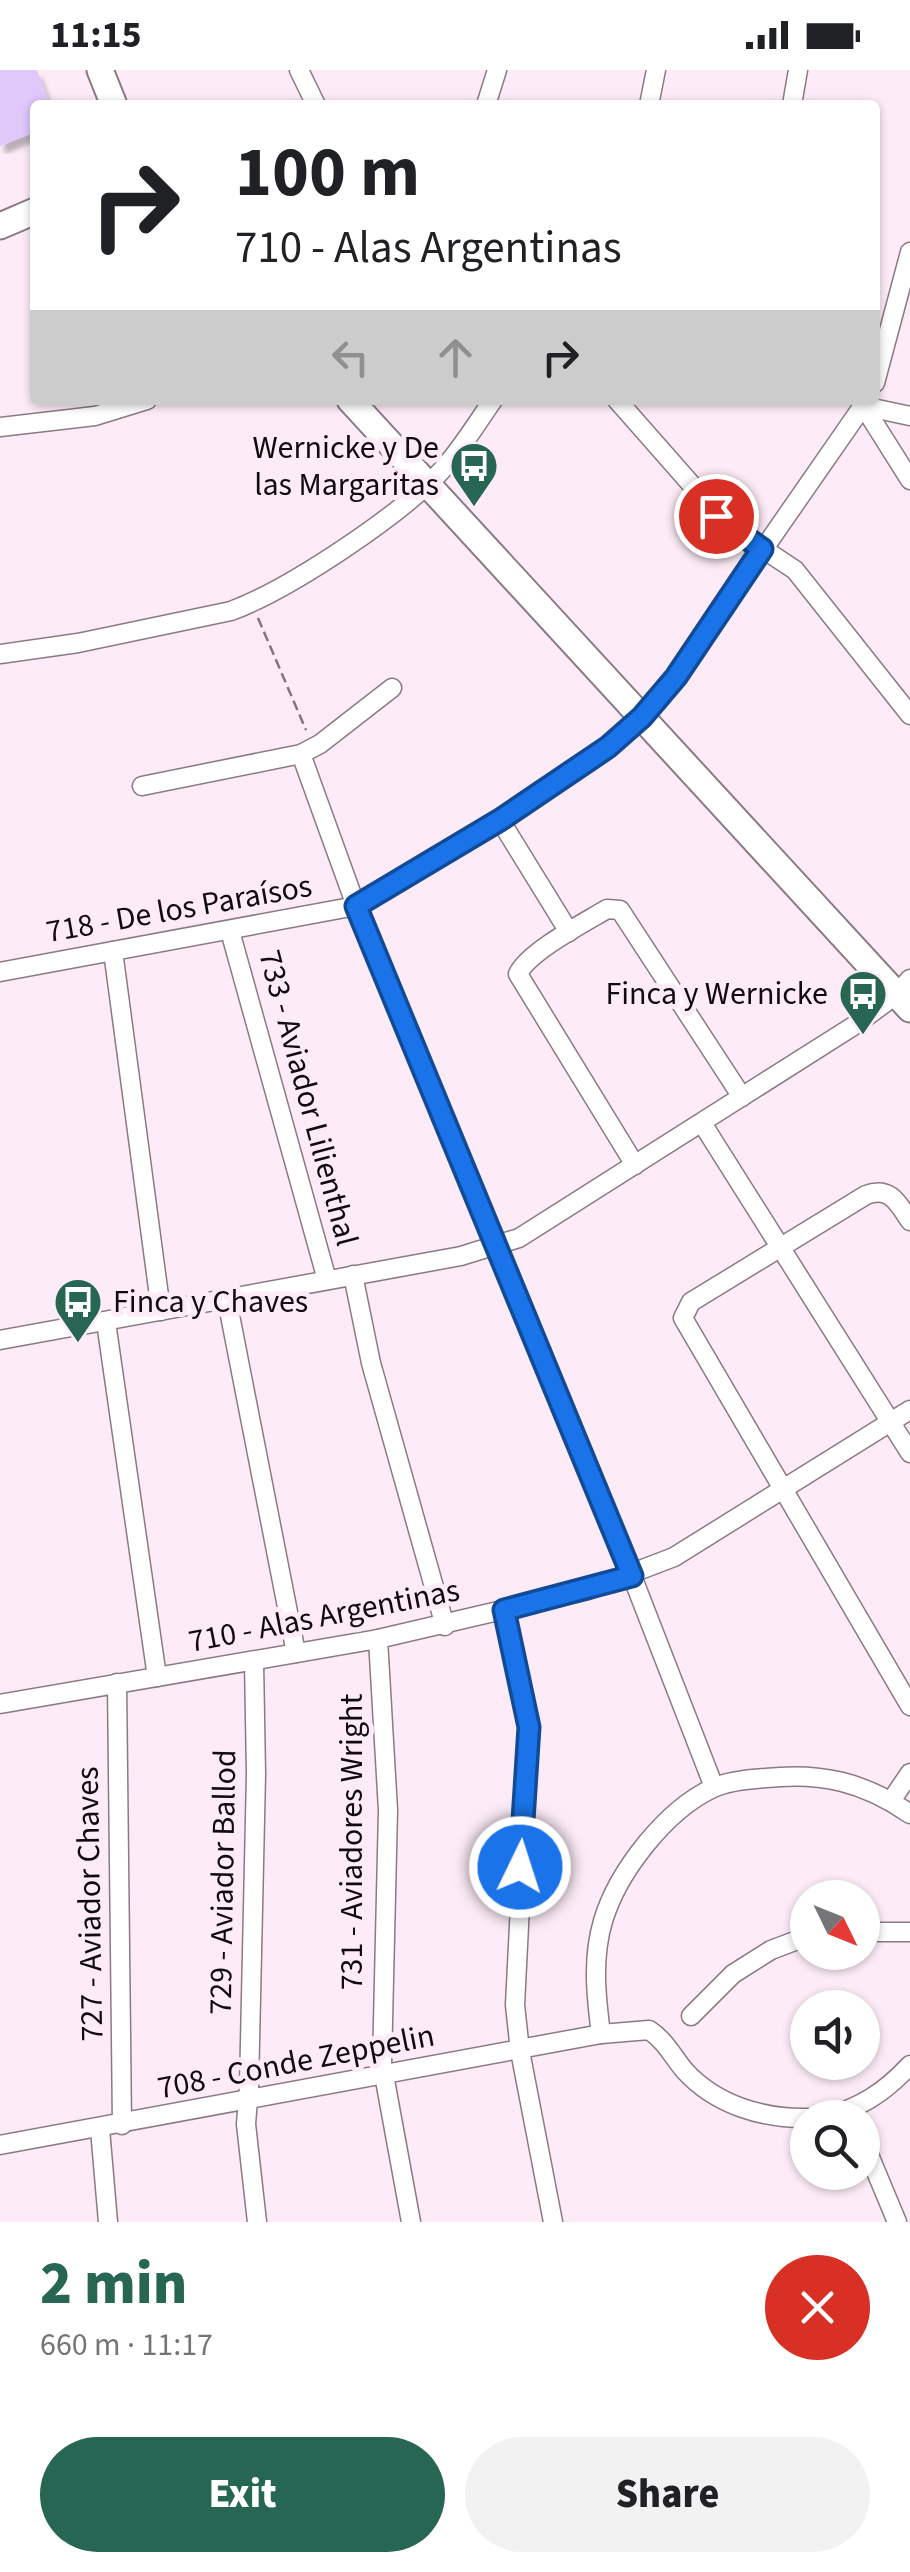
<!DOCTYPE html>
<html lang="en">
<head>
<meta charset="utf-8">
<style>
	:root { --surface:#fff; --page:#f2f2f2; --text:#202124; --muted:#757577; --accent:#276653 }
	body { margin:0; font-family:"Source Sans 3",sans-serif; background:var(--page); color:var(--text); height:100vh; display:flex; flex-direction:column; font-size:38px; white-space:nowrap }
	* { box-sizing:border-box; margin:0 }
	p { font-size:32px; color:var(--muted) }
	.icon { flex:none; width:55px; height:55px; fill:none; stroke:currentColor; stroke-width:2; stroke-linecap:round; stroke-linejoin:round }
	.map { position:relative; height:2152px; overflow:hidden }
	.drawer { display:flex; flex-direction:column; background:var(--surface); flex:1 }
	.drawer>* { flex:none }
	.guide { position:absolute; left:30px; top:30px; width:850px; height:305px; border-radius:10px; box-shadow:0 2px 8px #0004; background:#fff; color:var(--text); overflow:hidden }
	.needle { width:65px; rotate:133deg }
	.buttons { position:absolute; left:790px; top:1810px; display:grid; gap:20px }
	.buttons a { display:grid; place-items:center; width:90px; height:90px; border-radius:50%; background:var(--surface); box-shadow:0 2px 8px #0004; font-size:50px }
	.pin { position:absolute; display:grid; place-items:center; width:85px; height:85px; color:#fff; margin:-42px; border:5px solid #fff; border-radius:50%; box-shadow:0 2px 10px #0007 }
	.me { position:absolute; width:110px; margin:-55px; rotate:4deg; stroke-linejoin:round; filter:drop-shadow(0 0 8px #0008) }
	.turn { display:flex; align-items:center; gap:35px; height:210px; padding:0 40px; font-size:45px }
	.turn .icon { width:130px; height:130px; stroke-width:2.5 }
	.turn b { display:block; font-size:70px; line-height:85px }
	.lanes { display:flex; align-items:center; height:95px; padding:0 40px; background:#0003; justify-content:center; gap:50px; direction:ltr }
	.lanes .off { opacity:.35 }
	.round { display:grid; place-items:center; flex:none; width:105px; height:105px; border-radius:52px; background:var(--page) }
	.head { display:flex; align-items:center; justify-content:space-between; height:170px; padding:0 40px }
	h1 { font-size:60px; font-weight:800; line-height:75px; color:var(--accent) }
	.button { display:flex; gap:20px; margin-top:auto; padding:20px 40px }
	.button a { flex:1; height:115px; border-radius:60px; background:var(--accent); color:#fff; font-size:40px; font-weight:800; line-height:115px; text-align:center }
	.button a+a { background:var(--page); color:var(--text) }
	.status { display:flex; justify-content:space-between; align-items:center; height:70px; padding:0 50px; background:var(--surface); direction:ltr }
	.status svg { height:28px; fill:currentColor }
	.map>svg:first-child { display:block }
</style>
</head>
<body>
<div class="status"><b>11:15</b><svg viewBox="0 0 49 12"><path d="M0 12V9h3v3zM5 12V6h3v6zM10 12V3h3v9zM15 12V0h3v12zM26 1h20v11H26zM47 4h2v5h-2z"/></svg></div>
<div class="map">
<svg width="910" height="2152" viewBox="0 0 910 2152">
	<defs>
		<filter id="shadow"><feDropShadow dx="4.5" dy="8" stdDeviation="2.5" flood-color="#0004"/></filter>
	</defs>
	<rect width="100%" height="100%" fill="#fdecf7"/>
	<polygon fill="#e0c8fb" filter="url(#shadow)" points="0,0 37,0 50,35 35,35 35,62 0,76"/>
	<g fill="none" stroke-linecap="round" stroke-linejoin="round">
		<g stroke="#8a7a84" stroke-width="21">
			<g id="street">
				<polyline points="299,0 316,35"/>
				<polyline points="486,35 497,0"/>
				<polyline points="649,35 656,0"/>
				<polyline points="792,35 798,0"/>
				<polyline points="875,313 910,182"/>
				<polyline points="617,330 727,455 795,500 910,645"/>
				<polyline points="863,336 910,346"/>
				<polyline points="864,337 910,410"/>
				<polyline points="0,357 95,346 147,330"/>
				<path d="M0,584L78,573L231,541C290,519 401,445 443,399C462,378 477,353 493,330"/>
				<polyline points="301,684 356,836 632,1506 714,1717"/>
				<polyline points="142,716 301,684 320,674 392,618"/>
				<polyline points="500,750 569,862"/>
				<polyline points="230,861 327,1210"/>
				<polyline points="113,881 161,1241"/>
				<polyline points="0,902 356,836 500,750 608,677 658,631 867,330"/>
				<polyline points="702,1053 910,1383"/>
				<path d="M635,1095L518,904C528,882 584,853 607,839L620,840L742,1027"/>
				<path d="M910,1151C898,1133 890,1116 866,1125L691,1232L683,1248L910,1636"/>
				<polyline points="353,1205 371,1293 445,1556"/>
				<polyline points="227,1230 296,1583"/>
				<polyline points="106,1252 157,1607"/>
				<polyline points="0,1270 461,1186 519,1168 855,955 897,924 910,909"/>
				<polyline points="503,1541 529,1657 515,1935 520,1981 553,2152"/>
				<polyline points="378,1569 388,1740 382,1994 411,2152"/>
				<polyline points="254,1592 256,1704 249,2017 246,2054 257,2152"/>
				<polyline points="117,1613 122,2055"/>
				<polyline points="0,1634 378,1569 588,1520 674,1487 910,1340"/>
				<polyline points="891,1731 910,1703"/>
				<polyline points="862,1862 910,1862"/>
				<polyline points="691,1946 733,1904 771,1880 808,1866"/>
				<path d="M808,2048C763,2049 716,2035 685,2001C673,1987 665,1970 649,1960L601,1964C596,1926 592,1888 603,1851C618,1801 666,1740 713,1718C728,1711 750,1709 766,1708C821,1702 864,1712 910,1744"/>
				<path d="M823,2048C860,2038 884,2023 910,1995"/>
				<polyline points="100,2059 108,2152"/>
				<polyline points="862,2068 897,2152"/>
				<polyline points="0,2075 601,1964"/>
			</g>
		</g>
		<g stroke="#8a7a84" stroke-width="29">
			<g id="secondary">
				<polyline points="100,0 114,35"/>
				<polyline points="0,156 35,141"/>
				<polyline points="350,330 910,939"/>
			</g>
		</g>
		<polyline stroke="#81767d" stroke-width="2.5" stroke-dasharray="10 5" stroke-linecap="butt" points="258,548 306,660"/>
		<use href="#street" stroke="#fff" stroke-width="18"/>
		<use href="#secondary" stroke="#fff" stroke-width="25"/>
	</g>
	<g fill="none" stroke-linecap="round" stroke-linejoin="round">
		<g stroke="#114b97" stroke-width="25">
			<polyline id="route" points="520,1797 529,1657 504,1540 632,1506 356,836 500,750 608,677 642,647 676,607 762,479 716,446"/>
		</g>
		<use href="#route" stroke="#1a73e8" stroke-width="18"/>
	</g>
	<defs>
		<g id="bus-pin" transform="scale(2.5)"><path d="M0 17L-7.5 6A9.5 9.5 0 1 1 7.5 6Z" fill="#276653" stroke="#fdecf7"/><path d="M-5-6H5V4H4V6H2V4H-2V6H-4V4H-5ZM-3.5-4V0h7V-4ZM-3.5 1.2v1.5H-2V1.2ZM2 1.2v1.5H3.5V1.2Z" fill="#fff"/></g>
	</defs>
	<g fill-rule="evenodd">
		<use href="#bus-pin" x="474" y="396"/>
		<use href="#bus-pin" x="863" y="924"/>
		<use href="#bus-pin" x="78" y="1232"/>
	</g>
	<g text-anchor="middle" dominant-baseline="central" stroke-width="10" stroke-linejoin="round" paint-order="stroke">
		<g font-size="32" fill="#100b0f" stroke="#fdecf7" text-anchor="end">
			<text x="439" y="378">Wernicke y De<tspan x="439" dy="37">las Margaritas</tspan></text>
			<text x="828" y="924">Finca y Wernicke</text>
			<text x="113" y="1232" text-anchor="start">Finca y Chaves</text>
		</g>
		<g font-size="32" fill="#100b0f" stroke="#fdecf7">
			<text transform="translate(179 839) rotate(-10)">718 - De los Paraísos</text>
			<text transform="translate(308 1028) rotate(75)">733 - Aviador Lilienthal</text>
			<text transform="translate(324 1546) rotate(-11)">710 - Alas Argentinas</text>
			<text transform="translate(352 1772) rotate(-90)">731 - Aviadores Wright</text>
			<text transform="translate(223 1812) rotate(-89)">729 - Aviador Ballod</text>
			<text transform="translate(90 1834) rotate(-91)">727 - Aviador Chaves</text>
			<text transform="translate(296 1992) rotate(-11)">708 - Conde Zeppelin</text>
		</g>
	</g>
</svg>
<div class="buttons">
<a><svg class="needle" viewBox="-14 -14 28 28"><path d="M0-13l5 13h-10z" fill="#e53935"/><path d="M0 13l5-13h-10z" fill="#757577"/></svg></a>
<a><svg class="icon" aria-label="sound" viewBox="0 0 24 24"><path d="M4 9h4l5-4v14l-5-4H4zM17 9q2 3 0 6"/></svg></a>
<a><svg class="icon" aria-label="search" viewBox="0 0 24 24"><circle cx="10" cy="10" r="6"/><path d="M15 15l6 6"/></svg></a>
</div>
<div class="pin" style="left:716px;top:446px;background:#d93025"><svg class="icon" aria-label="arrive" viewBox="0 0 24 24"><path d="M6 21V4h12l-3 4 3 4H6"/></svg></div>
<svg class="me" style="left:520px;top:1797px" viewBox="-20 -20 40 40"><circle r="17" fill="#1a73e8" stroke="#fff" stroke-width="3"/><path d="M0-11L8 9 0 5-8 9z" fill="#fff"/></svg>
<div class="guide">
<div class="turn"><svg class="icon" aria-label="right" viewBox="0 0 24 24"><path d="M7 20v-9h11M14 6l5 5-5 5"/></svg><div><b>100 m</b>710 - Alas Argentinas</div></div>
<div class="lanes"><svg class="icon off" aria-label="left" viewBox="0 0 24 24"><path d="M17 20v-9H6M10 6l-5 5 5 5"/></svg><svg class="icon off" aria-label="ahead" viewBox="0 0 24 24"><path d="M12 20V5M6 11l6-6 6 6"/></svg><svg class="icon" aria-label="right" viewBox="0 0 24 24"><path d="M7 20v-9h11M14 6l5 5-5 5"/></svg></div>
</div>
</div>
<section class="drawer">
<div class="head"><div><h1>2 min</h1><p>660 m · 11:17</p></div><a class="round" style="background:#d93025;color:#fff"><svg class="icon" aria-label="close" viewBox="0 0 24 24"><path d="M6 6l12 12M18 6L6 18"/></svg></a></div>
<div class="button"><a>Exit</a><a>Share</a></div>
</section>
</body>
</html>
